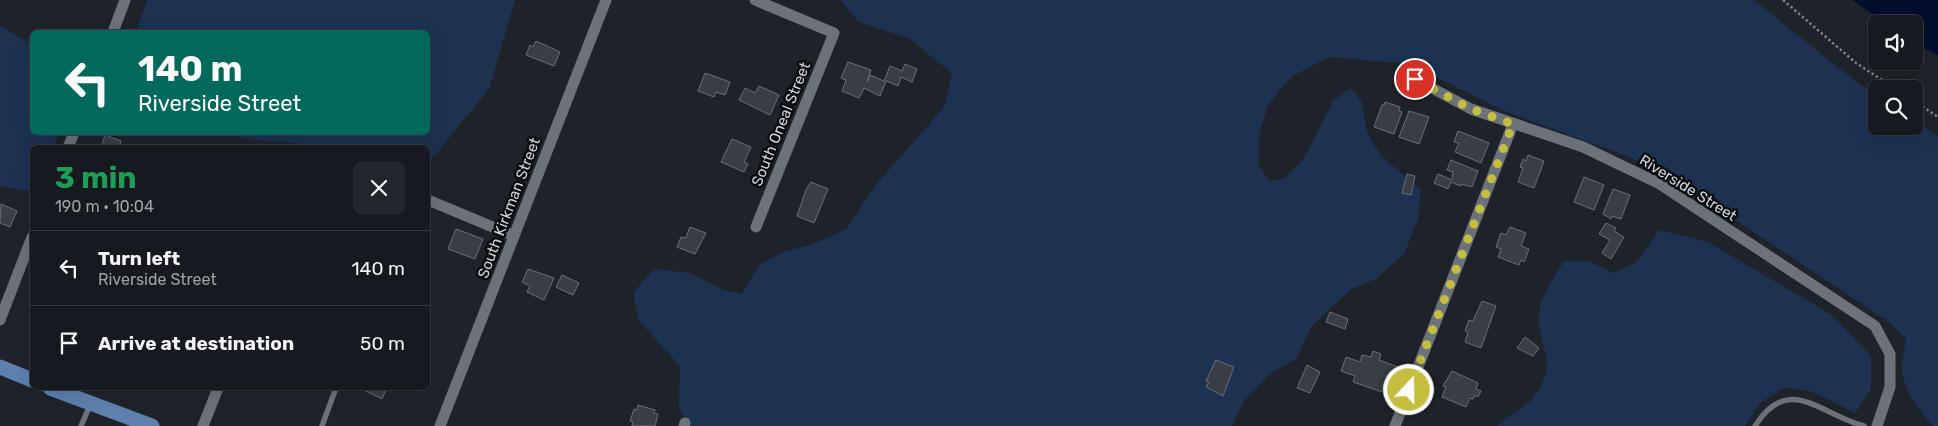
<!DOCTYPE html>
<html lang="en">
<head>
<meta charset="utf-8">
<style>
	:root { --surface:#161a20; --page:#23272d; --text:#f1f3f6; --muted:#9ea1a5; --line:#35383e }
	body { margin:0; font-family:Rubik,sans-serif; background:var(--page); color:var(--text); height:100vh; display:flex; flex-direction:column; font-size:19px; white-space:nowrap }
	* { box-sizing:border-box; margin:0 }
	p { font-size:16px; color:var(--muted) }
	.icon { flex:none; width:28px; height:28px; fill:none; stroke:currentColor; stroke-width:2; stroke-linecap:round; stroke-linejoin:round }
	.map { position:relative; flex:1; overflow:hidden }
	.side { position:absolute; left:30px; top:145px; width:400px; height:245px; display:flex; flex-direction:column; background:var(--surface); border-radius:8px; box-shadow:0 5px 20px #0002,0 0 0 1px var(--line) }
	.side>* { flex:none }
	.guide { position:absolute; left:30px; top:30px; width:400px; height:105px; border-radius:8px; box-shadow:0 5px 20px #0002,0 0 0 1px var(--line); background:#00695c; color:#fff; overflow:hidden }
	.controls { position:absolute; left:1868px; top:15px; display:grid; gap:10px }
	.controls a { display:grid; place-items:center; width:55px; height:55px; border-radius:8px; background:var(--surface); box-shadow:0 5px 20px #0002,0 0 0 1px var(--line); font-size:25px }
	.pin { position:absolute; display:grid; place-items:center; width:42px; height:42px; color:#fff; margin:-21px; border:2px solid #fff; border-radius:50%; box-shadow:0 1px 5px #0007 }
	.me { position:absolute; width:55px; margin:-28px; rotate:21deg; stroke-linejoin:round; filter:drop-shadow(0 0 4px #0008) }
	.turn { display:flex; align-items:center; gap:18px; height:105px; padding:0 25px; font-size:22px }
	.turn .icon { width:65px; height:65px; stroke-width:2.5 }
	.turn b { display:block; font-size:35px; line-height:42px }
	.round { display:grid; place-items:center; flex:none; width:52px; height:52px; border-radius:8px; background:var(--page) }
	.head { display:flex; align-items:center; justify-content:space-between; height:85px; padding:0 25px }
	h1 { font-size:30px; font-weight:700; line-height:38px; color:#1e9e55 }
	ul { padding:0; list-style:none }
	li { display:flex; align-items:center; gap:15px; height:75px; padding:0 25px; border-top:1px solid var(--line) }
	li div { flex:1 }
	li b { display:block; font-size:19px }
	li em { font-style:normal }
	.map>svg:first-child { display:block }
</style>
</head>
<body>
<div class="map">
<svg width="1938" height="426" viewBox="0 0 1938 426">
	<rect width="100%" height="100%" fill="#1e232a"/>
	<g fill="#1b3251">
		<path d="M147,0H515L489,89L435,155L428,159V148L321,147C289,139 256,144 225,133L428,132V32H136Z"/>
		<path d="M840,0H1754L1855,81L1876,95V126H1914V120L1938,136V426H1933C1919,410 1905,393 1902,371C1901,361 1905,348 1906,339L1889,322L1704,199L1629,157L1502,110L1410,64L1329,57L1291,77L1268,105L1259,134V166L1269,181L1283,179L1303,160L1333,101L1350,88C1371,109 1360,110 1368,133C1377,157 1402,173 1421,189L1418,219L1404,254L1376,279L1351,289L1312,326L1296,359L1270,374L1244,401L1232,426H691L679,409L680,366L639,321L633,293L654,269L689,273L722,289L741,294L761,264L786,251L811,245L846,229L874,187L944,107L952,73L908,38L859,22Z"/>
		<polygon points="0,26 32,44 32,132 59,133 53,147 32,148 32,186 28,191 0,186"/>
		<path d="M1659,230L1708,242L1832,315L1871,356V389L1855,413L1813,392L1786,387L1761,402L1745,426H1498C1508,414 1529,406 1536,394C1559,361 1538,347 1539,316C1540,296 1554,278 1564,261H1589L1613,273L1637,262Z"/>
	</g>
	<polygon fill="#000e2d" points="1852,0 1938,0 1938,55 1914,43 1914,24 1887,24"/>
	<g fill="#393e45" stroke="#696f77">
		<polygon points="536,41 560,52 554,66 526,55 530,45 533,47"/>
		<polygon points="848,62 871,70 867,82 870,75 884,81 890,66 902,71 905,64 917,69 912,82 901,77 898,86 886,81 880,96 864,88 859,98 842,91 846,80 841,78"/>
		<polygon points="705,73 730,82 725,95 716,92 714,97 698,91"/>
		<polygon points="759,86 779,95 770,115 739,100 745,88 755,93"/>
		<polygon points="1385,102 1400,107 1399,111 1402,112 1394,134 1374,127 1382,105 1384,105"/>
		<polygon points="1409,111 1429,117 1419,144 1399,137"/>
		<polygon points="1458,131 1489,143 1481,163 1455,152 1459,143 1454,142"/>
		<polygon points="105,135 121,141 119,148 101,148"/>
		<polygon points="732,139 751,147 744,162 748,164 744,172 721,162"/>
		<polygon points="1528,155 1544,161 1534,188 1518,182 1523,168 1520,167 1523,159 1526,161"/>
		<polygon points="1451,160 1478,171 1472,187 1461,184 1460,186 1451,182 1448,189 1434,183 1438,174 1452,180 1453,172 1447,170"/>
		<polygon points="1407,174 1415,176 1411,195 1402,193"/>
		<polygon points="1584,177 1604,185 1594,210 1574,202"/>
		<polygon points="811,182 828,189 814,223 797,216 806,190"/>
		<polygon points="1613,189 1630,195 1621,219 1612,216 1611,219 1603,214"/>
		<polygon points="1,204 17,211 10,227 0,223"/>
		<polygon points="1606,223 1616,228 1614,231 1624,237 1611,259 1602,253 1610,240 1599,234"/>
		<polygon points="690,227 706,233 695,254 677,247 681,237 686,238"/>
		<polygon points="1510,227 1526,233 1521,246 1529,249 1524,262 1521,260 1519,265 1498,257 1501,249 1496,247 1501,233 1506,235"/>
		<polygon points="456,229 483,239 475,259 448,249"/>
		<polygon points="528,269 554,278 544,300 527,292 530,286 522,282"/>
		<polygon points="562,275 579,283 573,295 556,287"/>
		<polygon points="1482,301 1496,306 1481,348 1465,342 1468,332 1465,331 1469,320 1473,321"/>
		<polygon points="1330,312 1348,319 1345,329 1326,322"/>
		<polygon points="1525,337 1539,348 1533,356 1517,348"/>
		<polygon points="1373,351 1381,354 1379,360 1398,367 1388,394 1353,382 1355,376 1341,371 1346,357 1360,362 1362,355 1371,357"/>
		<polygon points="1216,360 1234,367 1223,396 1206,387 1209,382 1206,381"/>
		<polygon points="1307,365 1320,372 1310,393 1297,388"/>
		<polygon points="1452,371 1478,383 1476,389 1481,391 1478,397 1475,395 1473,399 1470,398 1466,407 1442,397 1446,387 1443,386"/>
		<polygon points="360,388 387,388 382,399"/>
		<polygon points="638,405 655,410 654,413 658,414 655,426 632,426 633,422 630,421 634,409 637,410"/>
	</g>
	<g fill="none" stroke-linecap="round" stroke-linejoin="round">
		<g stroke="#7b7f85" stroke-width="2.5" stroke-dasharray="2.5 2.5" stroke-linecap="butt">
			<polyline points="1783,0 1856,63 1896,89"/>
			<polyline points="1914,101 1938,117"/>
		</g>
		<g stroke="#6c727a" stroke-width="5.5">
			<polyline points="81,426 90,405"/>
			<polyline points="322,426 336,388"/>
			<path d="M1755,426C1789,373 1819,414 1864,426"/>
		</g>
		<g stroke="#6c727a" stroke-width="11">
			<polyline points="755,0 834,33 756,227"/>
			<polyline points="113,32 125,0"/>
			<polyline points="1415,79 1471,109 1583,147 1658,183 1875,326 1890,354 1890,387 1877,426"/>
			<polyline points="68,148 74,132"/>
			<polyline points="428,200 514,236"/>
			<polyline points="0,320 32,237"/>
			<polyline points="203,426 218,388"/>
			<polyline points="440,426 606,0"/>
			<polyline points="684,426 685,423"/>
			<polyline points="1395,426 1513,124"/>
		</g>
		<g stroke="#5d80ae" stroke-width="15">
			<polyline points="0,367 32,380"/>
			<polyline points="50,388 152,426"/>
		</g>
	</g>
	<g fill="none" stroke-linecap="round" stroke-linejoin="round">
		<polyline stroke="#c4bd3e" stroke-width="9" stroke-dasharray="0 16.2" points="1409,390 1513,124 1471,109 1415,79"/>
	</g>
	<g text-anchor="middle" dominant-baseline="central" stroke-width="5" stroke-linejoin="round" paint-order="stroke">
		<g font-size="15" fill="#d2d5da" stroke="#0a0d10">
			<text transform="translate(781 124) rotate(-68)">South Oneal Street</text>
			<text transform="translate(1688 188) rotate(32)">Riverside Street</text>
			<text transform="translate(509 208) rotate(-69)">South Kirkman Street</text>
		</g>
	</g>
</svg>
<div class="controls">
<a><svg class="icon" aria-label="sound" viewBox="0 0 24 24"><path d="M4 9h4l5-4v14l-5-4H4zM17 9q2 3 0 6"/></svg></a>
<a><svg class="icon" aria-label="search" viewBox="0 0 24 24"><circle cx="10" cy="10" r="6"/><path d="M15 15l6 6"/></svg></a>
</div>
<div class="pin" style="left:1415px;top:79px;background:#d93025"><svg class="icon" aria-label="arrive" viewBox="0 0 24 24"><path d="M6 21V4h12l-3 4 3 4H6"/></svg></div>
<svg class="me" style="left:1409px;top:390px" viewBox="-20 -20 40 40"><circle r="17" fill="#c4bd3e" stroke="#fff" stroke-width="3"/><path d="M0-11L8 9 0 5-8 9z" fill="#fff"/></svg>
<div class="guide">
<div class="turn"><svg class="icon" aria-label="left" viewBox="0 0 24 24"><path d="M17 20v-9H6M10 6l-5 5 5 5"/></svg><div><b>140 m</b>Riverside Street</div></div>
</div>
<section class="side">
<div class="head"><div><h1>3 min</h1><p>190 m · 10:04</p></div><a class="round"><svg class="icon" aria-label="close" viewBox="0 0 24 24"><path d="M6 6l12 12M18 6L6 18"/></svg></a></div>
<ul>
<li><svg class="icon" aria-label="left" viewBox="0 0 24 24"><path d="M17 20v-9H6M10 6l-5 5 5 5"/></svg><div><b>Turn left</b><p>Riverside Street</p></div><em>140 m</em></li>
<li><svg class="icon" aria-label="arrive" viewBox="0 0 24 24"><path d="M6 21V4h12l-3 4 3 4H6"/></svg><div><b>Arrive at destination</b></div><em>50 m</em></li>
</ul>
</section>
</div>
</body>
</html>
